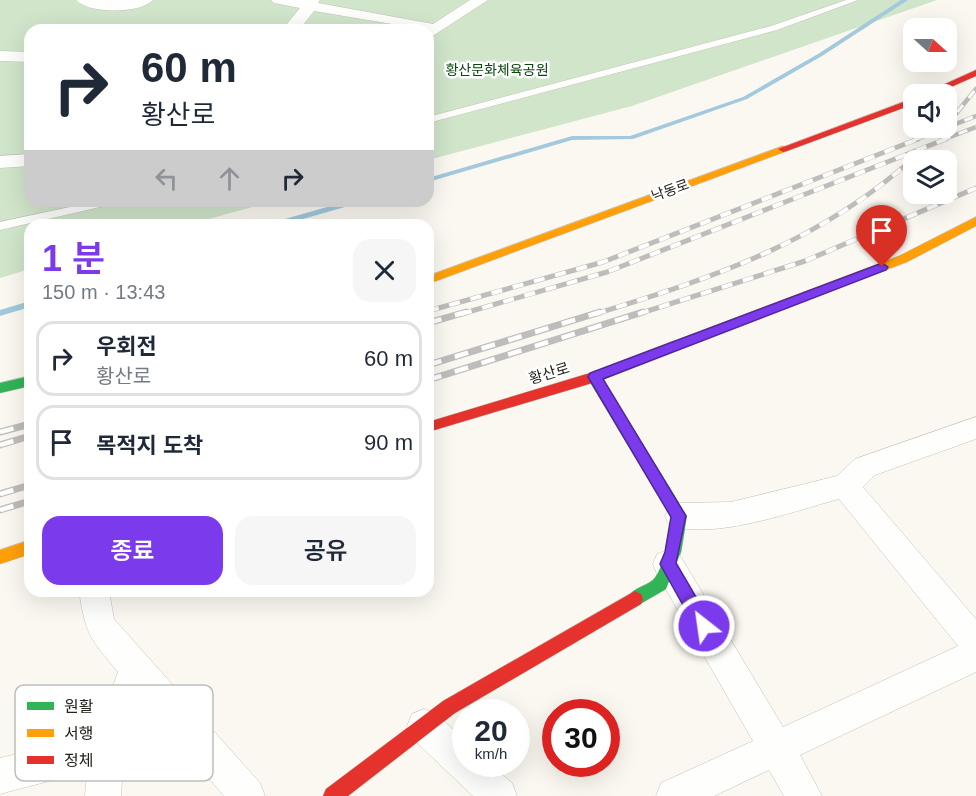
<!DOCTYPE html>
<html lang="ko">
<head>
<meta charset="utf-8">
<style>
	:root { --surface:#fff; --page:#f6f6f7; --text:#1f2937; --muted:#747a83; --line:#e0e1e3; --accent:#7c3aed }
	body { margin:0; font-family:Helvetica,"Noto Sans KR",sans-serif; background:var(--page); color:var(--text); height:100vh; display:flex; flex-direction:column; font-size:22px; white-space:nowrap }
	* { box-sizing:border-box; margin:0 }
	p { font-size:20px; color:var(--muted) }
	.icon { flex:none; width:33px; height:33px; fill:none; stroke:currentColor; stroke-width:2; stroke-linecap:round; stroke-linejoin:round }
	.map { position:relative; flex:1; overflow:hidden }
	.details { position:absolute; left:24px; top:219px; width:410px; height:378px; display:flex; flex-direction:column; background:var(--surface); border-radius:18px; box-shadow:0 6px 24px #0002 }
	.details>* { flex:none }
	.banner { position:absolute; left:24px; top:24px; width:410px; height:183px; border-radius:18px; box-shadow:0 6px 24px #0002; background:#fff; color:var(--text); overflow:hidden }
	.needle { width:39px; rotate:111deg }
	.buttons { position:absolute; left:903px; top:18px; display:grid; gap:12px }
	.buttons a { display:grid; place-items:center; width:54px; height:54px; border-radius:12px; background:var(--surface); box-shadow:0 6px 24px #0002; font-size:30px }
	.speed { position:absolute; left:452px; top:699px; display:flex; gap:12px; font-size:30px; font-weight:700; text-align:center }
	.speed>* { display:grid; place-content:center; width:78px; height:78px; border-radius:50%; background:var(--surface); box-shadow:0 6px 24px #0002; line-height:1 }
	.speed small { font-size:15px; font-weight:400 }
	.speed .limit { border:9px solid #d22; background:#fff; color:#111 }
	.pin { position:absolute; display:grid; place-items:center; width:51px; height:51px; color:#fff; margin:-62px -26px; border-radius:50% 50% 50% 0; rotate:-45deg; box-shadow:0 0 6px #0007 }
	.pin .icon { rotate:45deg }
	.me { position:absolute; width:66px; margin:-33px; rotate:330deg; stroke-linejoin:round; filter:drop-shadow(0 0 4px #0008) }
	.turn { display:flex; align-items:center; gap:21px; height:126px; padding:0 18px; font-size:27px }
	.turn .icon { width:78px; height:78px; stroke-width:2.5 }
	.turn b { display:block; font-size:42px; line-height:51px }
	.lanes { display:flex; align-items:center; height:57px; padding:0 18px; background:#0003; justify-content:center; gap:30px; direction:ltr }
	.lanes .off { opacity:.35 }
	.round { display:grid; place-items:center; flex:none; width:63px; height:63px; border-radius:18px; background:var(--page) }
	.head { display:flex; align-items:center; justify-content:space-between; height:102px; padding:0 18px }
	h1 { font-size:36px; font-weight:600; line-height:45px; color:var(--accent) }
	.primary-button { display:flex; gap:12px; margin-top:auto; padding:12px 18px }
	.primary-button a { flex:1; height:69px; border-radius:18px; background:var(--accent); color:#fff; font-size:24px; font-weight:600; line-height:69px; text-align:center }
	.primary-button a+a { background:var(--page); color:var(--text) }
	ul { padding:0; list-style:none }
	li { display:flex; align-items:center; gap:18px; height:75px; margin:0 12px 9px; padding:0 6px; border:3px solid var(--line); border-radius:18px }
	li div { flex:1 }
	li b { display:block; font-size:22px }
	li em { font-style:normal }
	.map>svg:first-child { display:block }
</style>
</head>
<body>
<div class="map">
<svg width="976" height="796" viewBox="0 0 976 796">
	<rect width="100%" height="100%" fill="#faf8f0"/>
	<polygon fill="#d0e5ca" points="0,0 937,0 632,106 428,160 428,30 30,30 30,201 274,201 187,225 30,225 30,269 0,278"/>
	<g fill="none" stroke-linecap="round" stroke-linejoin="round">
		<g fill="#a2c9de" fill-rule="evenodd">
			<polygon points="901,0 908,0 822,56 747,99 633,139 572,140 428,182 428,178 572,136 630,136 743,97 818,54"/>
			<polygon points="348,201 360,201 359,203 282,225 270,225 271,223"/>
			<polygon points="30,301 30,307 0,316 0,310"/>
		</g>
		<g stroke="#c3c1b9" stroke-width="1">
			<g id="lane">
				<polygon points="846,0 858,0 777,30 428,123 428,117 771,26"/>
				<polygon points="98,201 118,201 113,204 0,230 0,222"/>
			</g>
		</g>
		<g stroke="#c3c1b9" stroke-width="1">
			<g id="street">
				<path d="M76,0H153C140,14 89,14 76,0Z"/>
				<polygon points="271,0 320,0 318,3 433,24 470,0 488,0 428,39 428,30 314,11 299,30 282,30 300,8 274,3"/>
				<polygon points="0,51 30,52 30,62 0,61"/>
				<polygon points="30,154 30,166 0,168 0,156"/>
				<path d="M976,417V439L875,475L863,487L976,619V672L800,755L822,796H784L769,770L714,796H656L661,783L753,741L657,574L653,564L657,554L668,550L679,554L783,727L958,646L839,499C794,511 713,541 669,525L665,516L669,507L679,503L731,502L837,476L855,459Z"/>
				<path d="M79,591H109L114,619L260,783L265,796H224L142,699L124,749L121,796H85L87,771L0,794V758L95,735L118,672C90,638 86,636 79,591Z"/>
				<polygon points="424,709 436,714 465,740 465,764 490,764 512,783 517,796 473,796 412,738 407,726 412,714"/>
			</g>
		</g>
		<g stroke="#c3c1b9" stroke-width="1">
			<g id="fast">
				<path d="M594,372L599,373L687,516L681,552L666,589L635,607L629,604L627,599C632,588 644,587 653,580C665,568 668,533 671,517L587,377Z"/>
				<polygon points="30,376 30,386 0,393 0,383"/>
			</g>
		</g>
		<g stroke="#c3c1b9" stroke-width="1">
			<g id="slow">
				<polygon points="783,146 788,149 787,151 428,284 428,276"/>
				<polygon points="976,217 976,226 907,262 679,349 669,349 668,346 669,343 899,256"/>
				<polygon points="30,540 30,554 0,564 0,550"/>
			</g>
		</g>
		<g stroke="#c3c1b9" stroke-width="1">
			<g id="jam">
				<polygon points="976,70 976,76 935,94 923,94"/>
				<polygon points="914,98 914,104 787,151 783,152 778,149"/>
				<polygon points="674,341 679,343 680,346 679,349 599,381 428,432 428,422 590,373"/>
				<polygon points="635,591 641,594 643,599 641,604 455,713 348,796 323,796 326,789 443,701"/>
			</g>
		</g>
		<use href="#lane" fill="#fefefd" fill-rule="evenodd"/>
		<use href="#street" fill="#fefefd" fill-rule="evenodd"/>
		<use href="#fast" fill="#30b455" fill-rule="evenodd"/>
		<use href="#slow" fill="#ff9f0a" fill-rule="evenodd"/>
		<use href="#jam" fill="#e5322d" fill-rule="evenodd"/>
		<g stroke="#bebdbb" stroke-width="4.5">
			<g id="rail-far2">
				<polyline points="946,126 976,89"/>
				<polyline points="914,140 976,116"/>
				<polyline points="942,140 976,127"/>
			</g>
		</g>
		<g stroke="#bebdbb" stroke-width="5">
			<g id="rail-far1">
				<polyline points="428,311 603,262 918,139"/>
				<polyline points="461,314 607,272 946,139"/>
				<path d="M595,314C715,277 821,242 916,156"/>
				<polyline points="638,314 805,261 976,188"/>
			</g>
		</g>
		<g stroke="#bebdbb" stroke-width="7">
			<g id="rail">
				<polyline points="428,323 466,312"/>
				<polyline points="428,365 600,312"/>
				<polyline points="428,380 643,312"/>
				<polyline points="0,432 30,424"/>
				<polyline points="0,445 30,436"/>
				<polyline points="0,494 30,485"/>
				<polyline points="0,510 30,501"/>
			</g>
		</g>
		<use href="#rail-far2" stroke="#fff" stroke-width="3" stroke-dasharray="9" stroke-linecap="butt"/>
		<use href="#rail-far1" stroke="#fff" stroke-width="4" stroke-dasharray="11" stroke-linecap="butt"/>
		<use href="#rail" stroke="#fff" stroke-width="4.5" stroke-dasharray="14" stroke-linecap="butt"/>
	</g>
	<polygon fill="#7c3aed" stroke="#51269a" stroke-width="1.5" points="882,263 888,267 886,270 603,379 686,516 676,563 713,626 710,632 704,634 698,632 660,564 665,552 671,517 588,377 590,373"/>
	<g text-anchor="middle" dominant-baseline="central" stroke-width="5" stroke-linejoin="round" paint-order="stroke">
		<g font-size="14" fill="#08460c" stroke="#fff">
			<text x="497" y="70">황산문화체육공원</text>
		</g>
		<g font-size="14" fill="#24221a" stroke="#fff">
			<text transform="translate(670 190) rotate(-20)">낙동로</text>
		</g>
		<g font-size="15" fill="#24221a" stroke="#fff">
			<text transform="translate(549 373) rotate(-17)">황산로</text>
		</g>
	</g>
	<rect x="15" y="685" width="198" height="96" rx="9" fill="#fff" stroke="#bdbdba" stroke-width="1.5"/>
	<rect x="27" y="702" width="27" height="8" fill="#30b455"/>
	<rect x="27" y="729" width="27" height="8" fill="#ff9f0a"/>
	<rect x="27" y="756" width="27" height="8" fill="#e5322d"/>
	<g font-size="16" fill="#24221a">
		<text x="64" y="712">원활</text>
		<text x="64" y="739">서행</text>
		<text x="64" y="766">정체</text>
	</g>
</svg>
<div class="buttons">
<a><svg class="needle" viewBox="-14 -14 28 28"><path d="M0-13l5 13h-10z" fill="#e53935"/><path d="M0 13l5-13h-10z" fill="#747a83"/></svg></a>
<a><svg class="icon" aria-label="sound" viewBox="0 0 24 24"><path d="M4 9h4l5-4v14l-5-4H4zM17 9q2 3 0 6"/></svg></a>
<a><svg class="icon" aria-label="layers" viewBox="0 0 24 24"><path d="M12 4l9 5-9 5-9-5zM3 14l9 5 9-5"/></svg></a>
</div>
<div class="speed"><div>20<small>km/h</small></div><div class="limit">30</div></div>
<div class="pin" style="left:882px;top:267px;background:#d93025"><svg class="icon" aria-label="arrive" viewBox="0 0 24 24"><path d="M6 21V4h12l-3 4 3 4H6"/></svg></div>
<svg class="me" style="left:704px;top:626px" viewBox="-20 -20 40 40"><circle r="17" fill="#7c3aed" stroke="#fff" stroke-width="3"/><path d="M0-11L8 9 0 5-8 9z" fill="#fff"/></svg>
<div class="banner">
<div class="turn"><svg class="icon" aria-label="right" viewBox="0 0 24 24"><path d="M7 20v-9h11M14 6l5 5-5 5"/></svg><div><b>60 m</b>황산로</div></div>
<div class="lanes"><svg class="icon off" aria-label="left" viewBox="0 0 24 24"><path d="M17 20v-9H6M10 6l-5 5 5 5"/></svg><svg class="icon off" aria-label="ahead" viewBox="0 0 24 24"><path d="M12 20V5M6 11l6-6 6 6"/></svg><svg class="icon" aria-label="right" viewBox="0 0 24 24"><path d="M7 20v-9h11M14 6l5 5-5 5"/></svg></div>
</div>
<section class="details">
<div class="head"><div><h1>1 분</h1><p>150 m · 13:43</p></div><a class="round"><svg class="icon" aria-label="close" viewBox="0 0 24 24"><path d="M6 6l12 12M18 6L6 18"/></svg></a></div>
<ul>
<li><svg class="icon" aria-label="right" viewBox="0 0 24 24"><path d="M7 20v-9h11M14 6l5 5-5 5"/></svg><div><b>우회전</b><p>황산로</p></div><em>60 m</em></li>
<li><svg class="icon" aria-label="arrive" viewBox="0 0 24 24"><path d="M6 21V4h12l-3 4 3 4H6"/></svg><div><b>목적지 도착</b></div><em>90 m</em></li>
</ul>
<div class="primary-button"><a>종료</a><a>공유</a></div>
</section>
</div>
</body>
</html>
